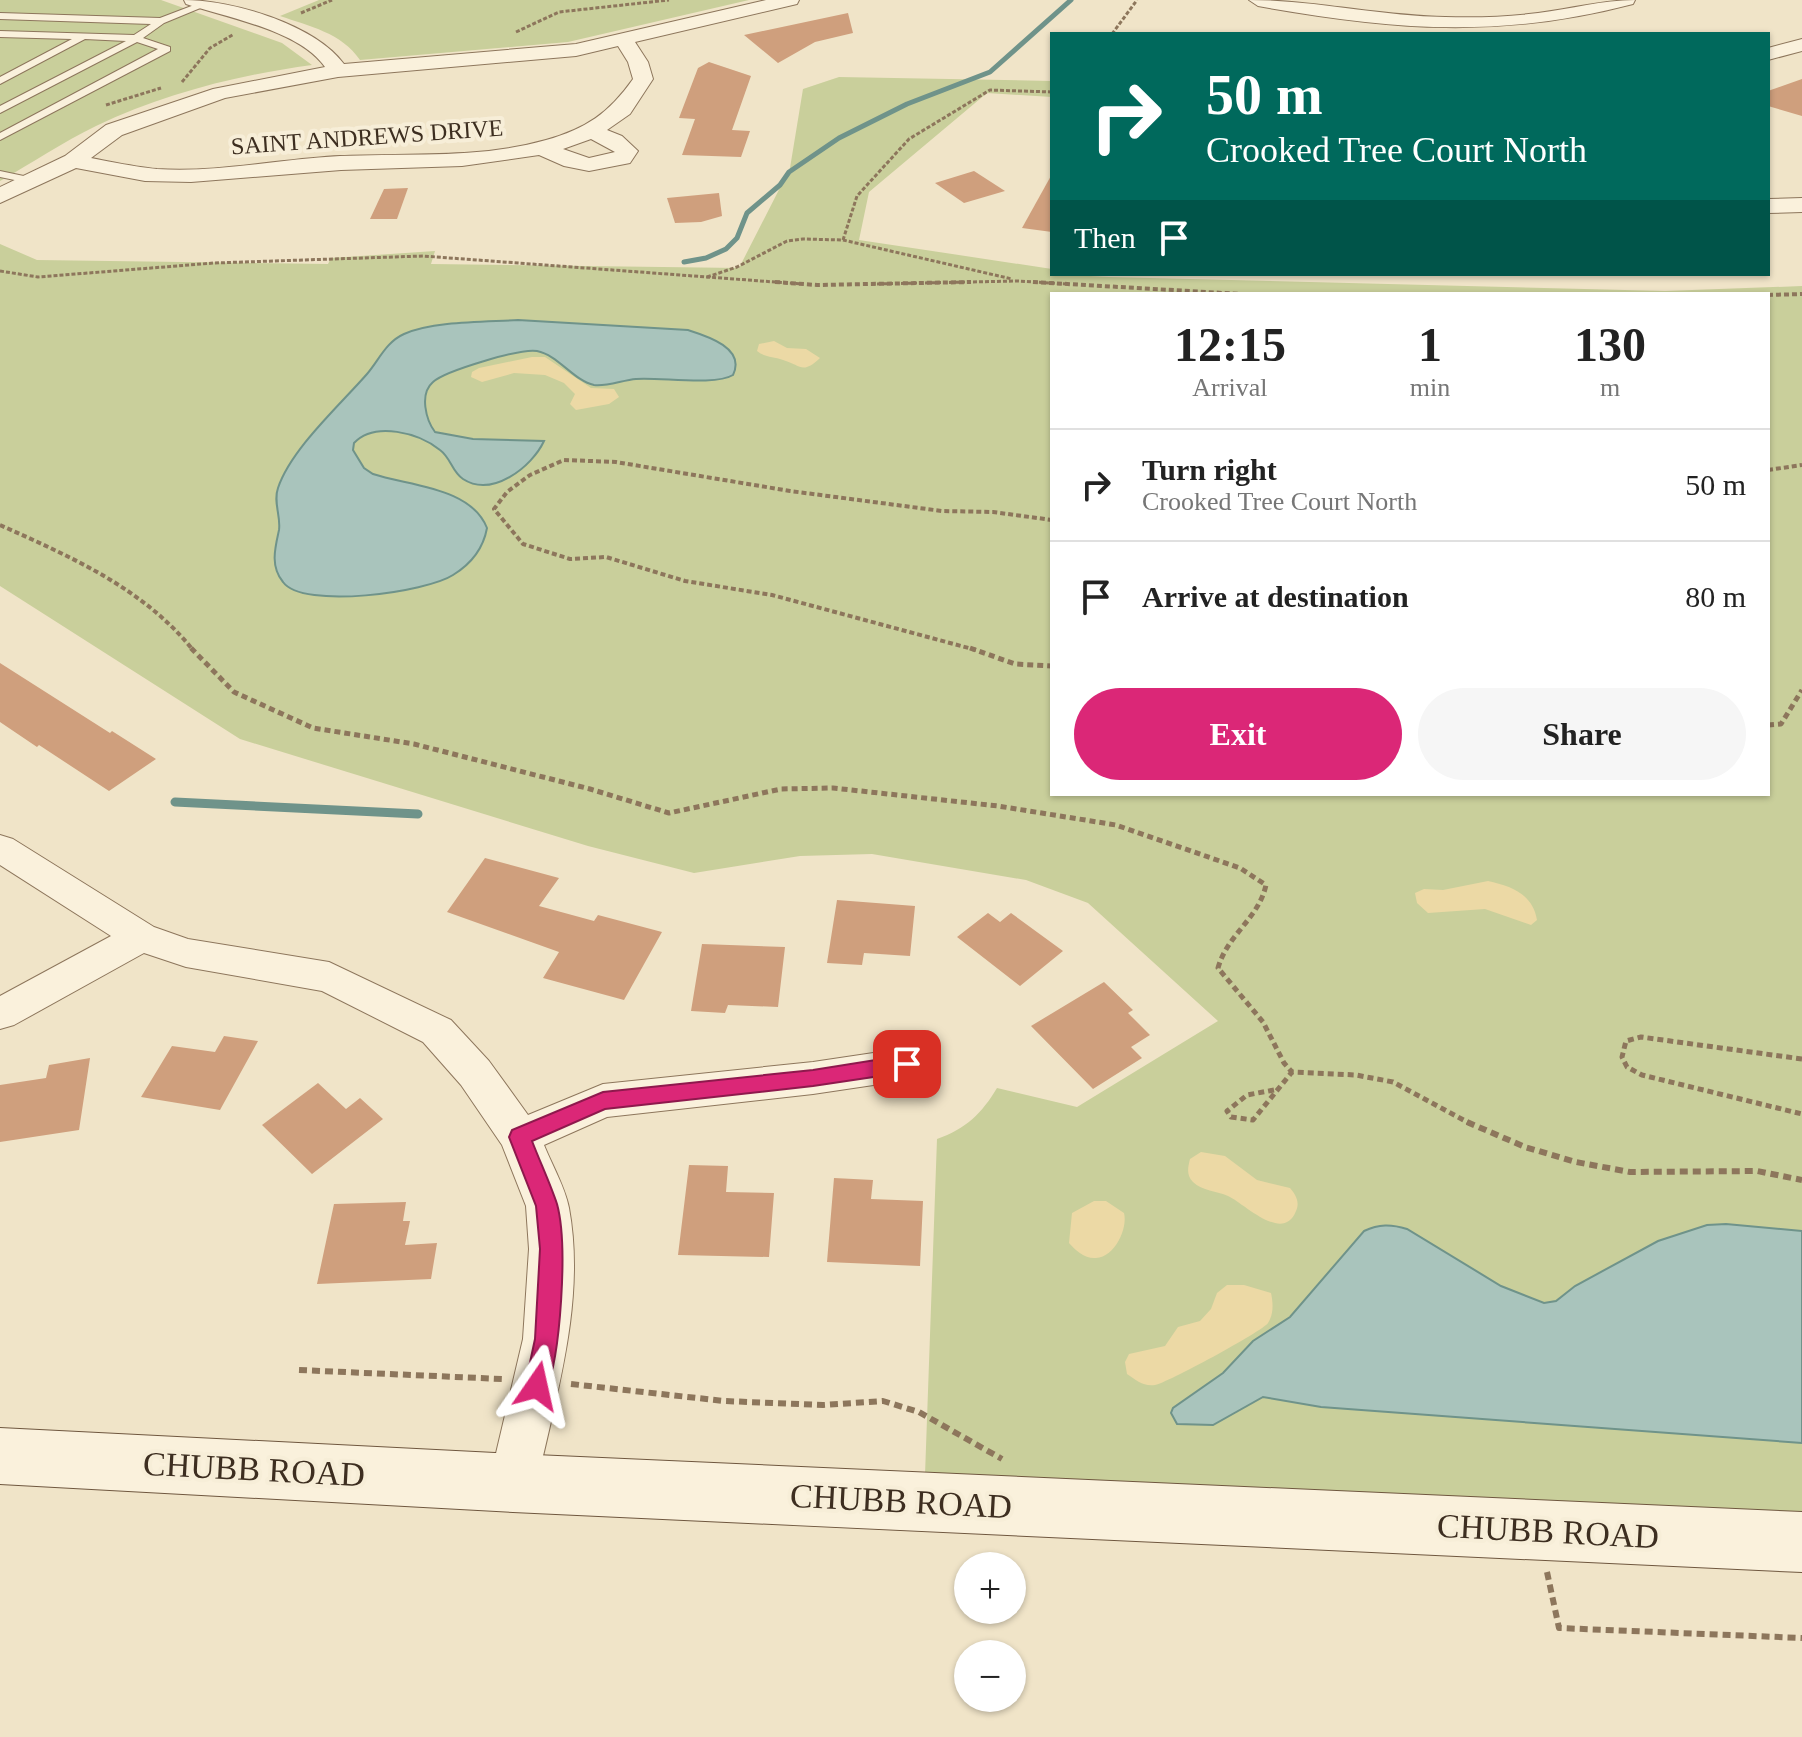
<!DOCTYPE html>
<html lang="en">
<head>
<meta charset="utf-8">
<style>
	:root { --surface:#fff; --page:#f6f6f6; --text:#222; --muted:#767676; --line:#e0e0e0; --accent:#db2777 }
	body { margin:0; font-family:"Times New Roman",serif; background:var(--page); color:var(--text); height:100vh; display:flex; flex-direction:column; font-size:30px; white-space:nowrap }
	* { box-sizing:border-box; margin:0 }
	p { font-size:26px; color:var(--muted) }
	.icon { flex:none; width:44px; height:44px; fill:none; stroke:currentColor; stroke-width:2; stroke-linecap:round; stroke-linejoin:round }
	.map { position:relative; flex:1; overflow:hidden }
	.sheet { position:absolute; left:1050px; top:292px; width:720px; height:504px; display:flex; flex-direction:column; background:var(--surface); border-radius:0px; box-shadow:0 2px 6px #0004 }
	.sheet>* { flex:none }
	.banner { position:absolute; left:1050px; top:32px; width:720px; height:244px; border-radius:0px; box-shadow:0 2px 6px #0004; background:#00695c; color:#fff; overflow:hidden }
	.buttons { position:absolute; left:954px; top:1552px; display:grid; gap:16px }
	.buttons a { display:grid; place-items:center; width:72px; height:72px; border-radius:50%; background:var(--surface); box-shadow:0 2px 6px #0004; font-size:40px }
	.pin { position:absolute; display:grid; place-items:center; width:68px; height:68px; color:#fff; margin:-34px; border-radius:16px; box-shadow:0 4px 12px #0006 }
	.me { position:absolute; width:88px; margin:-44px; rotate:11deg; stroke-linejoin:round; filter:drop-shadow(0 0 6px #0008) }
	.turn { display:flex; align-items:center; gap:28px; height:168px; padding:0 24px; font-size:36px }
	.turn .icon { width:104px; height:104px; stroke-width:2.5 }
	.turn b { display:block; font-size:56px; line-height:68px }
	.then { display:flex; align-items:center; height:76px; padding:0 24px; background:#0003; gap:16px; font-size:30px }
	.eta { display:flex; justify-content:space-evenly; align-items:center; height:136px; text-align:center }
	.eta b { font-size:48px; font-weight:700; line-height:56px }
	.primary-button { display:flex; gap:16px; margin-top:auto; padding:16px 24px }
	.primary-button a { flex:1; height:92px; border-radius:48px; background:var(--accent); color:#fff; font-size:32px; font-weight:700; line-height:92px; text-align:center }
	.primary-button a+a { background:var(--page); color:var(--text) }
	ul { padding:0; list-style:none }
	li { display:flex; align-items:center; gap:24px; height:112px; padding:0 24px; border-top:2px solid var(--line) }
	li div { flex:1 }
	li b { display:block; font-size:30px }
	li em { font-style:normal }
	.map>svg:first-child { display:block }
</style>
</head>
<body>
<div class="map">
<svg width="1802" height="1737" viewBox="0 0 1802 1737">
	<rect width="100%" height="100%" fill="#f0e4c8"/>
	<g fill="#c9cf9b" fill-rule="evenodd">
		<path d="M0,0H161L282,43L312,65C238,75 163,94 96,126C63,142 32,163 0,181Z"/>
		<path d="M319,0H749L568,42L360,60C342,33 309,26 280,16Z"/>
		<path d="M839,77L1052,81V97L987,93L869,192L859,240L1052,269V274L1109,277L1665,291L1802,286V1519L925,1475L937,1139C966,1129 982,1113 997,1088L1077,1107L1218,1021L1088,903L1026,880L872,854L800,856L694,873L588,846L240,739L0,586V244L37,260L328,264L331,258L435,251L431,264L739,268L790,168L803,89ZM1052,294H1768V794H1052Z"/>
	</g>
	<g fill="#ecd9a5">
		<path d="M774,341L787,348L806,349L820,358C802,375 801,365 783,360C773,356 766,358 757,351L759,344Z"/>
		<polygon points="532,357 545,357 591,388 614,389 619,397 609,404 576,410 570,404 575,394 564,383 545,375 514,373 482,382 471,377 472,372 479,368"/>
		<path d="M1488,881C1511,886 1533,894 1537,920L1531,925L1485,909L1428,913L1417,903L1415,893L1424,889L1443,890Z"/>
		<path d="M1201,1152L1225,1156L1257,1180L1290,1188C1296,1195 1300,1202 1296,1211C1283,1244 1244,1203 1228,1196C1217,1191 1202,1191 1193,1182C1186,1175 1188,1167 1190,1159Z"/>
		<path d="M1094,1201H1106L1124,1213C1128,1228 1115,1257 1096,1258C1085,1259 1076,1251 1069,1243L1072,1213Z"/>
		<path d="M1227,1285H1244L1271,1293C1273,1302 1274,1314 1268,1323C1263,1331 1165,1384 1155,1385C1144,1387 1136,1380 1127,1374L1125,1362L1129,1354L1165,1346L1178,1327L1200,1321L1211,1309L1217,1293Z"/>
	</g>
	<g fill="#a9c4bc" stroke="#6f938a" stroke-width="2">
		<path d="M518,320L688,330C707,336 746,348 733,375C715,386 660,377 636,379C623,380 606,387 594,385C574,381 558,355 537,351C521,348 445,371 433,382C419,394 426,420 435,432L473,439L544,441C532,467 492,498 463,479C452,472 451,458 440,450C419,433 375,421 354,443L353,450L364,468L373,474C409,486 471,487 487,528C483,550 471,564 453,575C427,592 303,610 283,582C270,566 275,548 279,530C281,516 273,502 278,488C291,449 340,405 367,374C379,360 386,342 404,334C433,321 485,322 518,320Z"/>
		<path d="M1726,1224L1802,1231V1443L1321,1407L1263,1397L1213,1425L1177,1424L1171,1413L1173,1408L1223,1373L1253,1341L1290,1317L1364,1231C1379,1224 1391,1224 1407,1229L1501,1286L1544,1303L1556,1301L1575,1286L1658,1241L1707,1225Z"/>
	</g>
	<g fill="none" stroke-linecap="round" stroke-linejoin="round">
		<polyline stroke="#6f938a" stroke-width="5" points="684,262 706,258 726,249 737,238 747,213 780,185 789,172 839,138 907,104 990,72 1071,0"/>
		<polyline stroke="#6f938a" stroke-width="9" points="175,802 418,814"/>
	</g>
	<g fill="#cf9f7d">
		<polygon points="848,13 853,33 815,42 778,63 744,35"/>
		<polygon points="709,62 751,76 732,130 750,131 741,157 682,155 695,119 679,118 698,68"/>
		<polygon points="1802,79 1802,116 1768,106 1768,91"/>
		<polygon points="974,171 1005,191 964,203 935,183"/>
		<polygon points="1052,174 1052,232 1022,228"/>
		<polygon points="408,188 397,219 370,219 384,189"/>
		<polygon points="719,193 722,216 701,222 675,223 667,198"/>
		<polygon points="0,663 110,733 112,731 156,759 109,791 39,745 37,747 0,722"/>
		<polygon points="485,858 559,878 539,906 594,921 598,915 662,932 624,1000 543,978 559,952 447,912"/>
		<polygon points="837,900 915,906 910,956 864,953 862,965 827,963"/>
		<polygon points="988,913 1000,922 1011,913 1063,951 1020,986 957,937"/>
		<polygon points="702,944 785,947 778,1007 728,1005 725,1013 691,1011"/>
		<polygon points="1104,982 1133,1010 1128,1013 1150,1035 1131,1047 1142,1058 1093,1089 1031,1026"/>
		<polygon points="224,1036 258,1041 220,1110 141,1097 172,1046 215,1052"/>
		<polygon points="90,1058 79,1130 0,1142 0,1085 46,1078 49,1065"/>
		<polygon points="318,1083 346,1109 360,1098 383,1119 312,1174 262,1125"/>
		<polygon points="689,1165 728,1166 726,1192 774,1193 769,1257 678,1255"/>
		<polygon points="834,1178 873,1180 871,1199 923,1201 920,1266 827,1262"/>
		<polygon points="406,1202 403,1221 410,1221 405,1245 437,1243 431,1279 317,1284 334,1204"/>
	</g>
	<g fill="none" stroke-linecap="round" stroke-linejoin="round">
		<g stroke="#8d765c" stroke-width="2">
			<g id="lane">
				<polygon points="202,2 210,4 164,23 143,38 170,47 170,51 0,140 0,133 158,49 137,42 0,113 0,106 126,41 85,39 0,84 0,77 72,39 0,37 0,31 134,35 151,24 0,19 0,13 160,18"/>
				<polygon points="0,171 38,179 40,181 34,184 0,177"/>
			</g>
		</g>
		<g stroke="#8d765c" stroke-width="2">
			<g id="street">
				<path d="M184,0C232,0 314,24 344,64L576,44L766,0H799L797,4L635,42L648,62L653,79L630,114L607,130L622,136L638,151L630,163L589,171L564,166L539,155L462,166L341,170L191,182L145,181L76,168L0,203V187L65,156L106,125L213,89L325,67C299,30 228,18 186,4ZM618,46L628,62L633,79C609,113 586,129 546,140C479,159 408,153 340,156C279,159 218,173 157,169C135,167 113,162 91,158L122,135L225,98L338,77L576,56ZM591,139L615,152L589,158L563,149Z"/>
				<path d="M1249,0C1315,0 1379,16 1445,17C1476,18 1507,17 1538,13C1571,9 1602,0 1635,0L1633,4C1500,39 1391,30 1258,6Z"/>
				<polygon points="1802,39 1802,51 1768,60 1768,48"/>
				<polygon points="1802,198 1802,212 1768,213 1768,199"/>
				<path d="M0,835L13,839L154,927L188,939L329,962L451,1020L489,1061L528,1115L603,1084L813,1062L907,1048L921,1053L927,1064L921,1075L907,1080L813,1094L607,1117L544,1145C552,1165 565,1187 569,1208C586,1300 556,1395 537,1483L530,1500L513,1506L496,1500L489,1483L523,1339L529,1249L526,1206L502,1145L461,1085L423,1042L322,991L186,967L144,953L14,1025L0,1029V996L111,936L0,865Z"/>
			</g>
		</g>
		<g stroke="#6f573f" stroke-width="2">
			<polygon id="secondary" points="0,1428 513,1454 1802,1512 1802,1572 513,1512 0,1484"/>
		</g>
		<g stroke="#8d765c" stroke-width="3" stroke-dasharray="4 2" stroke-linecap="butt">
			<polyline points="301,13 332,0"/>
			<polyline points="516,32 559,12 669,0"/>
			<polyline points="1112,34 1137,0"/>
			<polyline points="182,82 210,48 234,34"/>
			<polyline points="106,105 161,88"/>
			<polyline points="843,240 857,196 909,139 990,90 1052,92"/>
			<polyline points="0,271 38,277 214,263 423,256 802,284"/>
			<polyline points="707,277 737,267 787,241 803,239 843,240 1012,279"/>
			<polyline points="871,284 1017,281 1067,284"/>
		</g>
		<g stroke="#8d765c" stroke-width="4" stroke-dasharray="5 3" stroke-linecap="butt">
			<polyline points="775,282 817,285 971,282"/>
			<polyline points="1033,282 1241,294"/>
			<polyline points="1768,295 1802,294"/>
			<polyline points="1768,470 1802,465"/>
			<path d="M0,525C71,557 143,588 193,650"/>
			<polyline points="976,650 772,595 685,581 606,557 570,559 523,544 494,509 507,492 530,475 564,460 616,462 790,491 942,511 993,512 1052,520"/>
		</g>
		<g stroke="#8d765c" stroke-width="5" stroke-dasharray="6 4" stroke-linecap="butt">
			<path d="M191,648L234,692L313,728L414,744L590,789L669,813L781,789L833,788L998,806L1116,825L1240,868L1266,885C1259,918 1227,935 1218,968L1263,1022L1284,1063L1292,1072L1356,1075L1393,1082L1471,1124"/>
			<polyline points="970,648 1015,664 1052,666"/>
			<polyline points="1768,725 1781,724 1802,690"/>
			<polyline points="1802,1059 1641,1037 1626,1041 1622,1057 1627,1067 1642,1075 1802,1114"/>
			<polyline points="1274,1090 1247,1095 1227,1111 1231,1117 1253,1120 1292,1072"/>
		</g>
		<g stroke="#8d765c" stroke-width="6" stroke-dasharray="8 5" stroke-linecap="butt">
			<polyline points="1467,1122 1525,1147 1576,1162 1630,1172 1757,1171 1802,1180"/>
			<polyline points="299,1370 502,1379"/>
			<polyline points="571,1384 724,1401 823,1405 883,1401 919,1412 1002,1459"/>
			<polyline points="1547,1572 1559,1628 1802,1638"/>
		</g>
		<use href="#lane" fill="#faf1dc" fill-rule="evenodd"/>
		<use href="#street" fill="#faf1dc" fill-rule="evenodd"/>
		<use href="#secondary" fill="#faf1dc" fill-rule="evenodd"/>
	</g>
	<path fill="#db2777" stroke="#8e194d" stroke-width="2" d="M907,1055L914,1058L917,1064L914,1069L907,1072L813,1086L605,1109L532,1141C540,1162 550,1183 557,1204C568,1244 561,1356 545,1394L537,1397L528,1394L525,1386L535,1339L540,1249L536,1206L509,1137L512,1130L603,1092L813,1070Z"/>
	<g text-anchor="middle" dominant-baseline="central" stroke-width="8" stroke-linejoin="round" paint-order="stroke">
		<g font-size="24" fill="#3d2e20" stroke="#f7eed8">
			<text transform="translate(367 137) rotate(-4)">SAINT ANDREWS DRIVE</text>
		</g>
		<g font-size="34" fill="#3d2e20" stroke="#f7eed8">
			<text transform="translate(254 1469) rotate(3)">CHUBB ROAD</text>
			<text transform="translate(901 1501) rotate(3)">CHUBB ROAD</text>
			<text transform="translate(1548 1531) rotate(3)">CHUBB ROAD</text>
		</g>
	</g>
</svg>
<div class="buttons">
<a>+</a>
<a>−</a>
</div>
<div class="pin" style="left:907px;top:1064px;background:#d93025"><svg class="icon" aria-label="arrive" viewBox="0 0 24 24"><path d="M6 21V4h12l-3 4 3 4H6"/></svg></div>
<svg class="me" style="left:537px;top:1386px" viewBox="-20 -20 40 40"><path d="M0-17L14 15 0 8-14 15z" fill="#db2777" stroke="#fff" stroke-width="4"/></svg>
<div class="banner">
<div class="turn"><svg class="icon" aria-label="right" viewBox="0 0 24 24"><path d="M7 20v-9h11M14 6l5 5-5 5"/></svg><div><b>50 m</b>Crooked Tree Court North</div></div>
<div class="then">Then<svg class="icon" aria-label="arrive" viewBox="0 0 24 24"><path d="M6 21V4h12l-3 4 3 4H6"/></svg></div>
</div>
<section class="sheet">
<div class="eta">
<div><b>12:15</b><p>Arrival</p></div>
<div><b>1</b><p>min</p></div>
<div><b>130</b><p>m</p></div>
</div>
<ul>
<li><svg class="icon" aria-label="right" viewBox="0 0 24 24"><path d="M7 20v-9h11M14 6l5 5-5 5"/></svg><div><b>Turn right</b><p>Crooked Tree Court North</p></div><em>50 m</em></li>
<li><svg class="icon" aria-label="arrive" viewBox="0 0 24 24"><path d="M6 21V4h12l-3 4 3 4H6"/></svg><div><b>Arrive at destination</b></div><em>80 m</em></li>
</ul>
<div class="primary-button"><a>Exit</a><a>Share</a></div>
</section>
</div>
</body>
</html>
